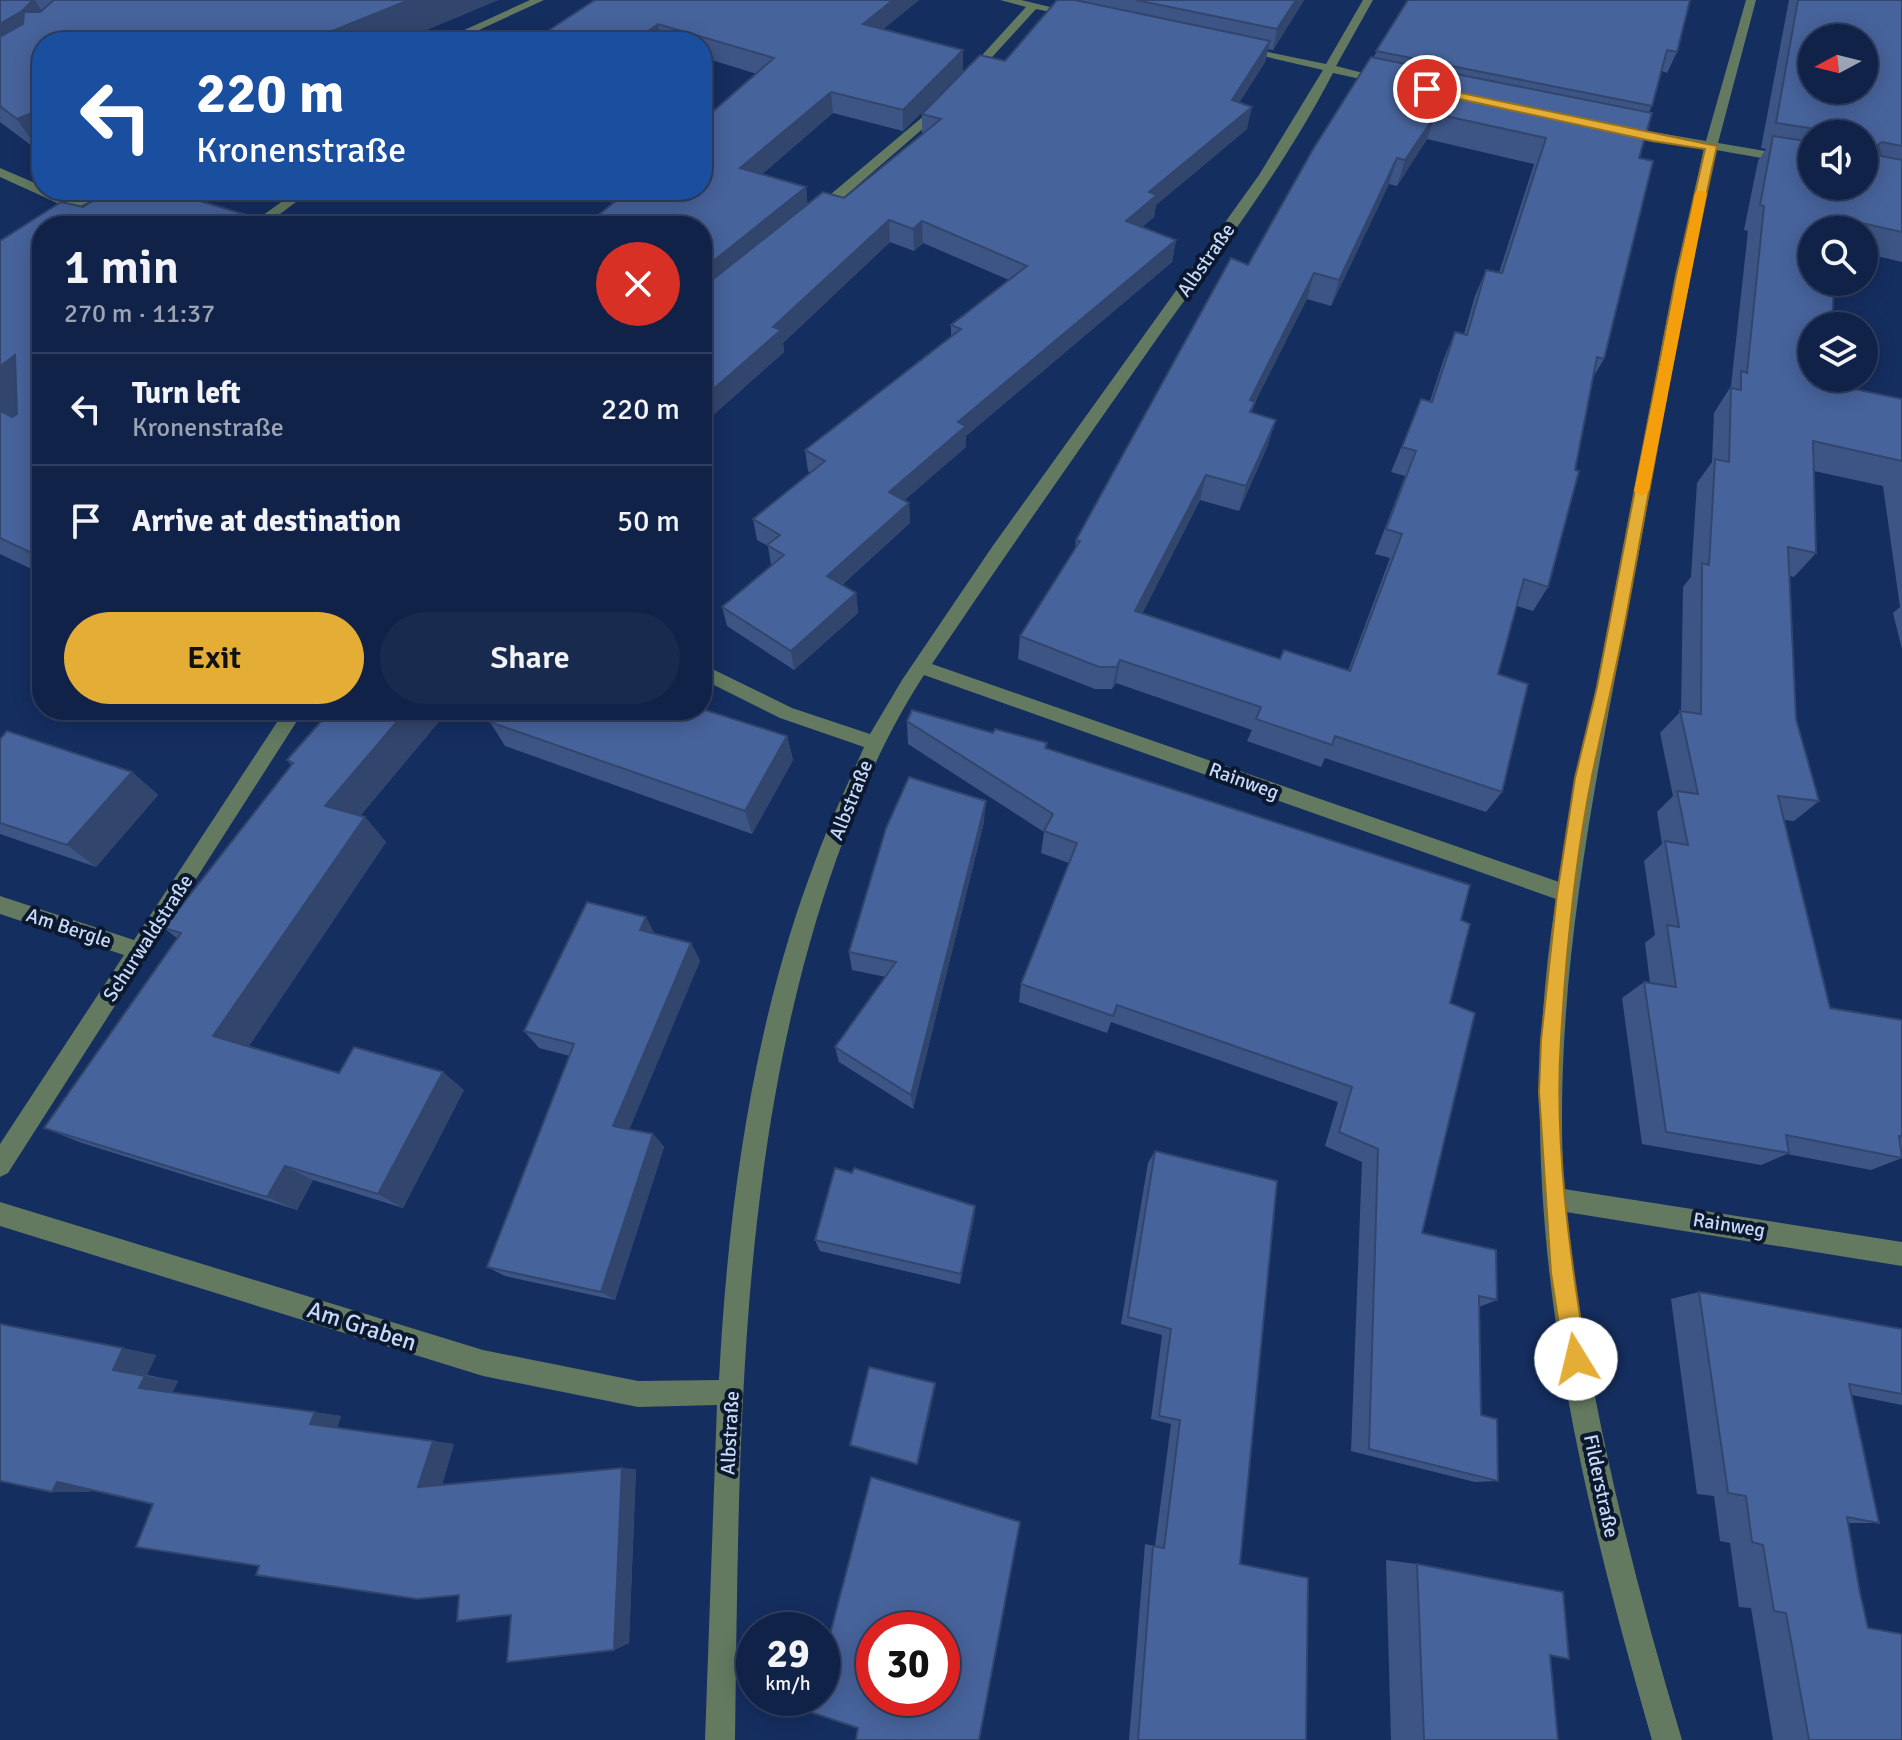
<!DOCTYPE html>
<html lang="en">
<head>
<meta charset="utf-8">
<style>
	:root { --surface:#102248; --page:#192a4f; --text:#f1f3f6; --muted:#9ca4b4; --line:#303f60; --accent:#e4ad35 }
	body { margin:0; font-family:Signika,sans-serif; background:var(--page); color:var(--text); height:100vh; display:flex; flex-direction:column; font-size:30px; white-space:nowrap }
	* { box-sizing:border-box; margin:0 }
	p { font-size:26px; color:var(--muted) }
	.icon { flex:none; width:44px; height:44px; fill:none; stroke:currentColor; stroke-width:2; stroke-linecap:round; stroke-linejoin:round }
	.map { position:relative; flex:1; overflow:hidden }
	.side { position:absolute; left:32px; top:216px; width:680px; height:504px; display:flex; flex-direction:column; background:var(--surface); border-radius:32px; box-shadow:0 4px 20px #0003,0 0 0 2px var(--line) }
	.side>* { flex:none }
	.guide { position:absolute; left:32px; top:32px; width:680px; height:168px; border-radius:32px; box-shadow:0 4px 20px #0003,0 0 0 2px var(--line); background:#1a4fa0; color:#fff; overflow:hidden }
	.needle { width:52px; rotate:263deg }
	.controls { position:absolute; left:1798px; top:24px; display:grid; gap:16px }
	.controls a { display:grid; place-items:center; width:80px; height:80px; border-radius:50%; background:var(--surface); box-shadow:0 4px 20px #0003,0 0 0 2px var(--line); font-size:40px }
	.speed { position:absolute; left:736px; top:1612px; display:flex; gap:16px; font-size:40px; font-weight:700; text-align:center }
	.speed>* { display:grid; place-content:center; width:104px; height:104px; border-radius:50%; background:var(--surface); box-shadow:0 4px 20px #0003,0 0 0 2px var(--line); line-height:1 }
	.speed small { font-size:20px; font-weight:400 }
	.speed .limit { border:12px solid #d22; background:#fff; color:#111 }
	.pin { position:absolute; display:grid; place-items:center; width:68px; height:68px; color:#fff; margin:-34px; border:4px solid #fff; border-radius:50%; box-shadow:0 2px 8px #0007 }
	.me { position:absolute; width:88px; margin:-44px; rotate:351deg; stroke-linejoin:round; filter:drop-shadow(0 0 6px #0008) }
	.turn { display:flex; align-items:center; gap:28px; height:168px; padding:0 32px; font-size:36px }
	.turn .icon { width:104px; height:104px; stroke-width:2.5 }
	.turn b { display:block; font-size:56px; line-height:68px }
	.round { display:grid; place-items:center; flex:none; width:84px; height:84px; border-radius:42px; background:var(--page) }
	.overview { display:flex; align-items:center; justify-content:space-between; height:136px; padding:0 32px }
	h1 { font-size:48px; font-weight:600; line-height:60px }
	.cta { display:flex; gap:16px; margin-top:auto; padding:16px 32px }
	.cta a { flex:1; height:92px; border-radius:48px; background:var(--accent); color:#111; font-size:32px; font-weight:600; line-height:92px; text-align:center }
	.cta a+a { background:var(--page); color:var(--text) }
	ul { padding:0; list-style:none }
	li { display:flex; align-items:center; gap:24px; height:112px; padding:0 32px; border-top:2px solid var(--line) }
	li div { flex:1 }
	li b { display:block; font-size:30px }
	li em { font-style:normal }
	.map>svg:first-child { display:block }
</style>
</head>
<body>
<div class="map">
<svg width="1902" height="1740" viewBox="0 0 1902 1740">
	<rect width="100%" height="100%" fill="#152e60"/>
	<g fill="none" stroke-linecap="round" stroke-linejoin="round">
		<g fill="#637960" fill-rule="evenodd">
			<polygon points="530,0 544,0 453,42 438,42"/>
			<polygon points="1000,0 1021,0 1080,14 1075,17 1036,9 972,79 964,79 964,75 1026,7"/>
			<path d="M1363,0H1373L1336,66L1390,80L1384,84L1333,73C1286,164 1223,247 1163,330C1085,441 1008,551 932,664L1559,882L1667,319L1704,148L1613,130L1619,126L1706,141L1746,0H1756L1718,143L1812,159V167L1716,150C1683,292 1661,435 1634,578C1596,781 1552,981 1564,1189L1902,1242V1266L1566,1212C1587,1393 1630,1566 1682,1740H1652C1571,1459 1509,1193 1556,899L924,675C876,749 843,834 817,918C737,1184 739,1464 735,1740H705L717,1405L638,1407L483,1376L0,1226V1202L483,1350L638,1381L719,1380C728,1205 753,1023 816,859C830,821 848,784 864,747L780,718L702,679V664L792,708L870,734L902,680L992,547L1259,175L1323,70L1233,49L1239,46L1326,64Z"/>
			<polygon points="938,104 948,107 822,216 812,216 812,210"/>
			<polygon points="0,168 42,186 42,190 51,190 75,201 97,190 113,190 51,221 46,220 46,214 64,206 0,177"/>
			<polygon points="298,190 312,190 264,226 248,226"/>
			<polygon points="285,710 304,710 8,1173 0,1177 0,1144 124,955 0,914 0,896 134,940"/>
		</g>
	</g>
	<g fill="#3d5585" fill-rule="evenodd">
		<polygon points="0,0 498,0 398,42 42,42 42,151 40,152 0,122"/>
		<polygon points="595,0 919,0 883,29 963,50 963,71 903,131 833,113 761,175 806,187 807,205 844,198 922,135 922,114 1005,61 1057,0 1304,0 1273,50 1268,49 1265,62 1239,103 1247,129 1156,205 1154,217 1142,227 1176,240 1172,262 966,436 966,447 904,500 909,503 910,523 842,585 856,593 858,613 794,670 727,626 722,607 771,565 768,546 757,540 753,519 811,473 808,471 805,450 951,337 951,325 1009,280 923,243 914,251 890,242 783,343 784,352 702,425 702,190 757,74 702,57 702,42 531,42"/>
		<path d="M1408,0L1677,52L1667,73L1662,71L1652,106L1649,112L1639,158L1604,359L1592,379L1548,587L1533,611L1517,606L1498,674L1502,792L1486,812L1325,758L1321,767L1247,741L1252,730L1116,683L1112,689H1095L1018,659L1020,636L1075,549L1076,540L1248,265ZM1427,139L1534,164L1499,273L1486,270L1475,296L1464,334L1455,332L1444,358L1430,401L1421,399L1391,472L1405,476L1375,554L1390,558L1348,671L1280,659L1142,614L1200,500L1239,511L1268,445L1252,412L1255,402L1307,299L1331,306L1389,184L1397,186Z"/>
		<path d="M1789,0H1902V262L1864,253V230H1812L1830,384L1902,399V649L1893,613L1900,607L1883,486L1814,471L1816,553L1794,577L1790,576L1796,719L1819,801L1794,821L1784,820L1830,1008L1902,1020V1158L1871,1170L1787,1154L1761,1165L1642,1144L1622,998L1644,982L1650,983L1645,943L1655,935L1644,861L1662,844L1657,812L1673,796L1660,733L1681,711L1683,587L1691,577L1697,483L1712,462L1714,413L1731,386L1748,231L1744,230L1758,161L1766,149L1761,148ZM1812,134H1864L1812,186Z"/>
		<polygon points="164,190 42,226 42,574 0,554 0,241 83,207 138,192"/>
		<polygon points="442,718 360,816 365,817 386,842 249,1046 339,1073 464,1090 403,1208 313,1180 297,1210 82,1143 44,1128 177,938 164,928 291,765 287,760"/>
		<polygon points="907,721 1047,743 1047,748 1461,920 1450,1003 1422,1233 1497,1300 1479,1307 1481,1415 1498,1481 1475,1482 1351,1451 1362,1162 1325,1146 1338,1102 1111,1022 1107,1033 1019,1002 1021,984 1069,863 1041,853 1044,832 908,744"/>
		<polygon points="490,722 787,736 793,760 752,834 505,746"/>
		<polygon points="0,739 132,772 158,795 96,867 0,834"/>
		<polygon points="984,822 913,1109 839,1062 835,1047 886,977 852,970 849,952"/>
		<polygon points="655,934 691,943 700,961 629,1129 653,1134 664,1147 615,1300 505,1276 487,1267 570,1056 539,1048 524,1031"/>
		<polygon points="1155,1151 1240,1564 1306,1740 1129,1740 1145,1544 1155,1546 1171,1424 1151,1419 1162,1335 1121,1324 1148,1163"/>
		<polygon points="975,1206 974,1218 960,1284 820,1251 815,1240"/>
		<polygon points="1699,1292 1902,1329 1902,1405 1852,1395 1879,1523 1848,1523 1860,1593 1868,1628 1902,1740 1773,1740 1751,1608 1739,1607 1730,1543 1720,1541 1714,1496 1697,1494 1671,1299"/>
		<polygon points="0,1324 156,1355 147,1375 178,1381 172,1393 341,1416 337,1428 454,1444 442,1485 636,1469 629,1643 614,1650 511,1615 459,1595 259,1566 153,1504 91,1490 90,1492 52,1492"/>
		<polygon points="1386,1560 1417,1564 1550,1655 1558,1740 1391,1740"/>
	</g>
	<g fill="#32456c">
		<polygon points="33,0 35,0 54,31 0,70 0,24"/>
		<polygon points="409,0 498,0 398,42 305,42"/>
		<polygon points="893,0 919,0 864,45 863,24"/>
		<polygon points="1296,0 1304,0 1273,50 1277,29"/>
		<polygon points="658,24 662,42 633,42"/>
		<polygon points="1270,41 1265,62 1227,122 1232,100"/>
		<polygon points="963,50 963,71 903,131 903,110"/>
		<polygon points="831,92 833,113 743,190 740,168"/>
		<polygon points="1252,107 1247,129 1156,205 1154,217 1124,242 1126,221 1149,192"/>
		<polygon points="42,109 42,151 40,152 17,119"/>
		<polygon points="1436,114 1427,139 1397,186 1405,160"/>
		<polygon points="1397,158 1389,184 1331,306 1339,280"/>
		<polygon points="806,187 808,209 702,295 702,270"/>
		<polygon points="889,220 890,242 783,343 784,352 702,425 702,399 773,327"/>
		<polygon points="922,221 923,243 914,251 913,229"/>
		<polygon points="1176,240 1172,262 966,436 966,447 890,513 889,492 958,422"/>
		<polygon points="1314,273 1307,299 1243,426 1250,400"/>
		<polygon points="15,355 19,421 1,411 0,408 0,369 2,365"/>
		<polygon points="1276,420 1268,445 1239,511 1246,486"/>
		<polygon points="1206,475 1200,500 1131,635 1135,611"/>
		<polygon points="909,503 910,523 829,596 827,576"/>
		<polygon points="856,593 858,613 794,670 791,651"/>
		<polygon points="1120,660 1116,683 1112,689 1117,667"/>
		<polygon points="407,710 437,710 442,718 347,831 325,806"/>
		<polygon points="787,736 793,760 752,834 745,811"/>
		<polygon points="132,772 158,795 96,867 67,845"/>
		<polygon points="986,801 984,822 913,1109 911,1095"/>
		<polygon points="365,817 386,842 243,1055 213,1036"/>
		<polygon points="646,917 656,936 640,930"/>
		<polygon points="691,943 700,961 625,1140 613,1126"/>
		<polygon points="443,1072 464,1090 403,1208 378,1194"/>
		<polygon points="653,1134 664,1147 615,1300 601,1292"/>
		<polygon points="285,1166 313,1180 297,1210 267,1197"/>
		<polygon points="975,1206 974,1218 960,1284 961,1274"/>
		<polygon points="123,1348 156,1355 147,1375 113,1370"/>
		<polygon points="145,1376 178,1381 172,1393 139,1388"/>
		<polygon points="935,1383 936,1385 918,1465 917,1464"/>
		<polygon points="315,1412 341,1416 337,1428 310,1424"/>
		<polygon points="433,1441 454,1444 441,1488 418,1487"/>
		<polygon points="622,1468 636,1469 629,1643 614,1650"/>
		<polygon points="57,1482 95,1483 90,1492 52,1492"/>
	</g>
	<g fill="#47639b" stroke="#32456c" stroke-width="2" fill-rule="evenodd">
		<polygon points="0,0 33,0 22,11 0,24"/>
		<polygon points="54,0 409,0 305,42 42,42 42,109 17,119 0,106 0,37 23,24 24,12 40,12"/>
		<polygon points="595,0 893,0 863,24 963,50 903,110 831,92 740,168 806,187 702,270 702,226 585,226 629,190 702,190 702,121 774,58 658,24 633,42 531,42"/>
		<polygon points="1057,0 1075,0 1270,41 1232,100 1252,107 1149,192 1157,195 1126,221 1176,240 958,422 966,426 889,492 909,503 827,576 856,593 791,651 722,607 784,555 767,545 780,535 753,519 825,461 805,450 961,329 951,325 1027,266 922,221 913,229 889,220 773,327 781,330 702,399 702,318 706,315 702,313 702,288 823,192 844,198 941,119 922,114 980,55 1005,61"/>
		<polygon points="1136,0 1296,0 1277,29"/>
		<polygon points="1408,0 1690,0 1677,52 1667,50 1652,106 1376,51"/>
		<path d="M1798,0H1902V146L1882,142L1878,145L1881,156L1902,160V232L1848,220V230H1812V282H1834L1832,326H1812V378H1830V384L1902,399V461L1813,441L1816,553L1788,547L1796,719L1819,801L1778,796L1830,1008L1902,1020V1136H1899L1902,1158L1786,1135L1789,1153L1666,1132L1644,982L1676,987L1667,925L1679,927L1665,841L1688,845L1677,791L1698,794L1680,711L1701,714L1702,563L1709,565L1715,459L1729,462L1731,388L1741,390V371L1747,373L1764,206L1760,205L1773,136L1812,142V186H1864V134H1829V131L1776,123ZM1812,38H1864V90H1812Z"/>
		<path d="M1371,57L1652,113L1639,158L1653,161L1604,359L1597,357L1575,470L1579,471L1548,587L1524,579L1498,674L1528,684L1502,792L1335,736L1332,745L1256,719L1261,707L1120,660L1117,667H1099L1020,636L1080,541L1076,540L1231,258L1248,265L1312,151ZM1436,114L1546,138L1502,273L1486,270L1467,335L1455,332L1432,402L1421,399L1402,447L1416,451L1386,529L1402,534L1350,671L1284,650L1280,659L1135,611L1206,475L1246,486L1276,420L1250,412L1255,402L1250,400L1314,273L1339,280L1397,158L1405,160Z"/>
		<polygon points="110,190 131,190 138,192 141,190 164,190 283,226 42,226 42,558 0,538 0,408 1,411 12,417 17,414 15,355 2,365 0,369 0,241 61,202 83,207"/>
		<polygon points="702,709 787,736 745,811 490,722 505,710"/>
		<polygon points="331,710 407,710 325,806 365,817 213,1036 339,1073 354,1047 443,1072 378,1194 285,1166 267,1197 44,1128 181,933 164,928 293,763 287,760"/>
		<polygon points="912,710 993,733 995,729 1047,743 1045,748 1470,885 1461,920 1470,924 1450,1003 1475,1013 1422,1233 1496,1250 1497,1300 1479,1296 1481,1415 1497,1419 1498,1481 1369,1449 1378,1149 1339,1132 1352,1087 1117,1005 1113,1016 1021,984 1077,843 1044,831 1053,814 907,721"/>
		<polygon points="7,731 132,772 67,845 0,823 0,739"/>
		<polygon points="909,777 986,801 911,1095 835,1047 896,962 849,952 886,828"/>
		<polygon points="587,902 646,917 640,930 691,943 613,1126 653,1134 601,1292 487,1267 574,1044 524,1031"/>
		<polygon points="1155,1151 1277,1181 1240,1564 1308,1578 1306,1740 1138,1740 1153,1546 1164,1548 1180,1420 1159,1416 1171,1329 1128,1317"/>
		<polygon points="835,1168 852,1173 854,1168 975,1206 961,1274 815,1240"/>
		<polygon points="1699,1292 1902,1329 1902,1394 1849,1384 1879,1523 1847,1517 1860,1593 1868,1628 1902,1634 1902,1740 1809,1740 1786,1613 1774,1611 1763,1545 1752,1542 1746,1496 1728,1493"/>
		<polygon points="0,1324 123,1348 113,1370 145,1376 139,1388 315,1412 310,1424 433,1441 418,1487 622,1468 614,1650 507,1662 511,1615 457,1621 459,1595 417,1599 256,1575 259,1566 136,1547 153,1504 57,1482 52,1492 0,1481"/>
		<polygon points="869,1367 935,1383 917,1464 850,1445"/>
		<path d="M871,1477L1020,1522L979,1740H856L858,1728L810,1712L813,1698H822V1665ZM874,1630H942V1698H874Z"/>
		<polygon points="1417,1564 1563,1592 1569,1659 1550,1655 1558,1740 1424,1740"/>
	</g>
	<path fill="#e4ad35" stroke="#947022" stroke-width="2" d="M1427,86L1717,146C1683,299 1656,453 1628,607C1618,663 1604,719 1592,776C1575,861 1566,952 1561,1039C1554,1141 1570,1258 1587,1359L1584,1367L1576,1370L1568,1367L1564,1359L1551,1273L1539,1092L1541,1040L1557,894L1575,778L1597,687L1676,276L1705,149L1652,141L1423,91Z"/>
	<polygon fill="#f59e0b" points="1701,190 1707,193 1649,491 1642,496 1634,491 1695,193"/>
	<g text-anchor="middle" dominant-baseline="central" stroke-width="8" stroke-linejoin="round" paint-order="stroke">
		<g font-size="20" fill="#c7d9f8" stroke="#0c182e">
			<text transform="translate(1206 260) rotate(-55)">Albstraße</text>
			<text transform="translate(1244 781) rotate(20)">Rainweg</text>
			<text transform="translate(851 800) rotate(-68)">Albstraße</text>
			<text transform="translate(69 928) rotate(18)">Am Bergle</text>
			<text transform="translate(148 938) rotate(-57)">Schurwaldstraße</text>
			<text transform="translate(1729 1225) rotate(9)">Rainweg</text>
			<text transform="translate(730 1433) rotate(-87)">Albstraße</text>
			<text transform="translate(1601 1486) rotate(78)">Filderstraße</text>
		</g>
		<g font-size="24" fill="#c7d9f8" stroke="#0c182e">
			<text transform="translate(362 1326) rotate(18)">Am Graben</text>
		</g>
	</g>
</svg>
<div class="controls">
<a><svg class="needle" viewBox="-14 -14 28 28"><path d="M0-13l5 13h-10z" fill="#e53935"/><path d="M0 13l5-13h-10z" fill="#9ca4b4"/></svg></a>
<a><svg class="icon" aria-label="sound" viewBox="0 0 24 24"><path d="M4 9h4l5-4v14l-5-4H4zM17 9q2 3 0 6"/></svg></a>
<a><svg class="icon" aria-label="search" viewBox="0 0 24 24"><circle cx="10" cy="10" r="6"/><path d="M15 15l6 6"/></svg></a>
<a><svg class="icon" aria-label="layers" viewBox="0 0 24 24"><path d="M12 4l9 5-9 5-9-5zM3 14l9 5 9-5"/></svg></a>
</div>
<div class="speed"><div>29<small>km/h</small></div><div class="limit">30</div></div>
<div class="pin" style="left:1427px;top:89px;background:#d93025"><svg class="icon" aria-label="arrive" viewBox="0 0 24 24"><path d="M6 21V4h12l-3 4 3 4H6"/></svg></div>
<svg class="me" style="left:1576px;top:1359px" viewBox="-20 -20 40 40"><circle r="19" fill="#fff"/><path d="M0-13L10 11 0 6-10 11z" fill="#e4ad35"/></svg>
<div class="guide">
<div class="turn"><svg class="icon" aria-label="left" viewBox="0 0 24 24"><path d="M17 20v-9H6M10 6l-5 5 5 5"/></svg><div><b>220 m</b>Kronenstraße</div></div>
</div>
<section class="side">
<div class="overview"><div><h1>1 min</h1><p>270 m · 11:37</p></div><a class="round" style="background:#d93025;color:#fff"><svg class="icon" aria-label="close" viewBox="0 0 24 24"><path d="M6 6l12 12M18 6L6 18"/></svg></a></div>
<ul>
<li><svg class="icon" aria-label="left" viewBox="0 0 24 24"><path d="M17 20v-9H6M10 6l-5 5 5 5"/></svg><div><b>Turn left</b><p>Kronenstraße</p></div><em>220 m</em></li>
<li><svg class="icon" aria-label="arrive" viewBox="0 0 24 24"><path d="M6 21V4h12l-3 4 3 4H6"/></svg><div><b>Arrive at destination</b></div><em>50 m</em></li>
</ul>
<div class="cta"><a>Exit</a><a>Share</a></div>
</section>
</div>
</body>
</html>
